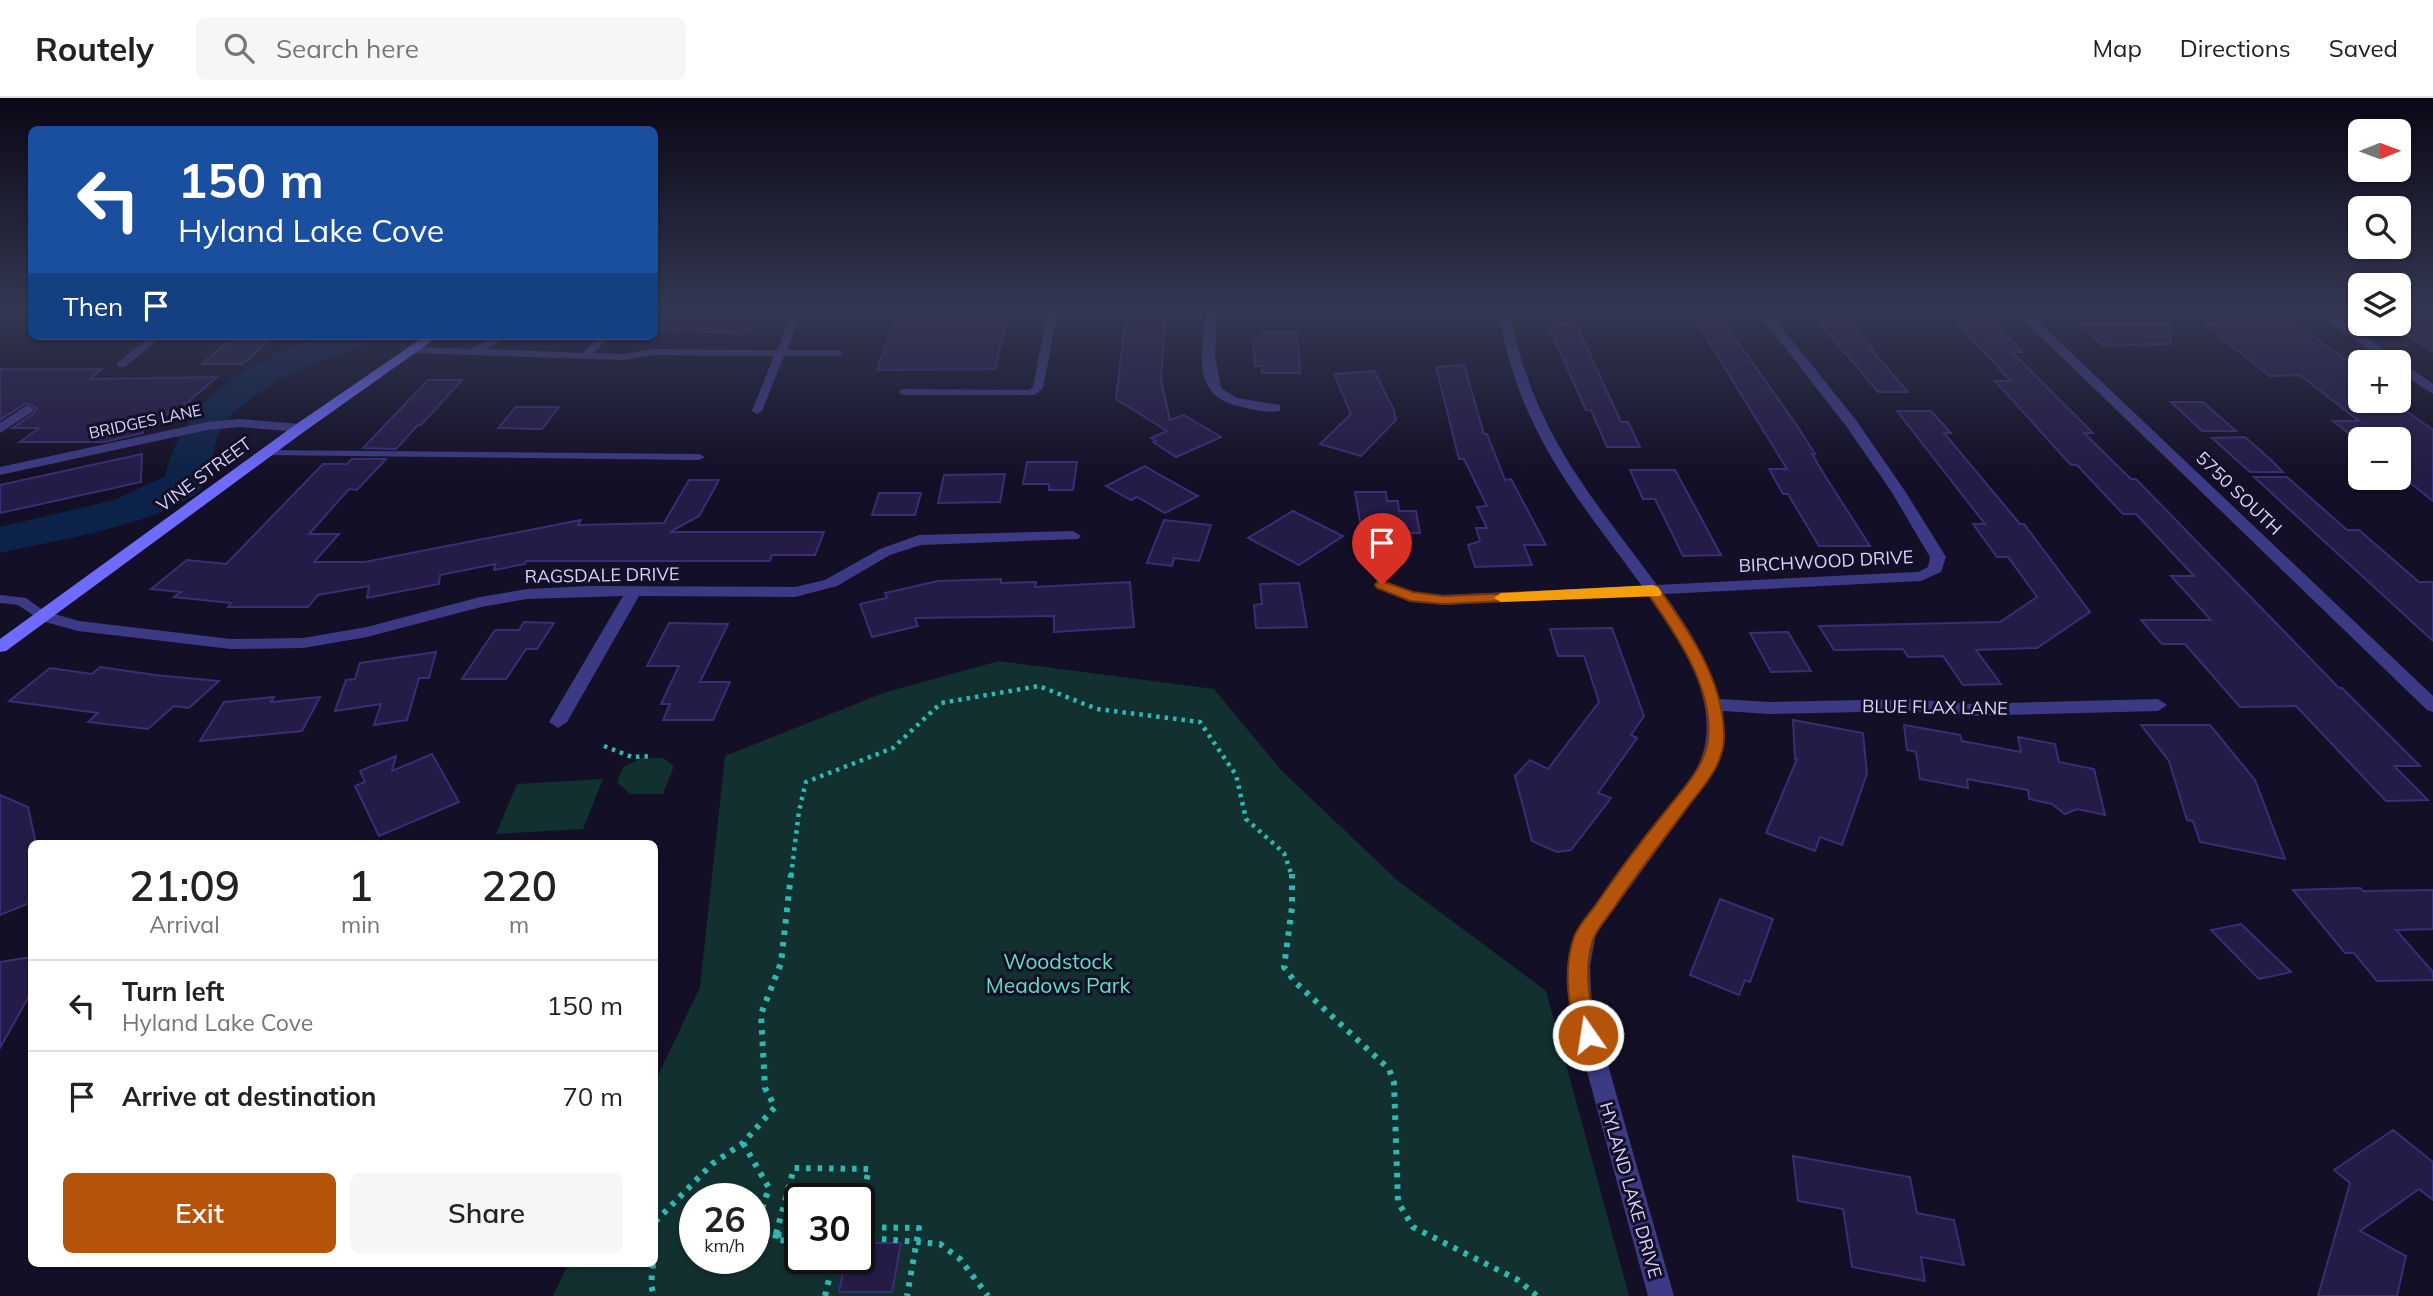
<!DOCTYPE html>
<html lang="en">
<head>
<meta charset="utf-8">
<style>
	:root { --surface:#fff; --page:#f6f6f6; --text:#222; --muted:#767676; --line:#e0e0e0; --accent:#b45309 }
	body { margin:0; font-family:Mulish,sans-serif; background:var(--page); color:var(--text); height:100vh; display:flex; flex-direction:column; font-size:26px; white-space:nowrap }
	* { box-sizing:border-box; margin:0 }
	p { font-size:23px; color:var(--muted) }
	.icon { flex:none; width:38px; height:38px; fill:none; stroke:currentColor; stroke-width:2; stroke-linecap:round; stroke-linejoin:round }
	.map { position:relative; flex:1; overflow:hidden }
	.panel { position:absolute; left:28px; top:742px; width:630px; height:427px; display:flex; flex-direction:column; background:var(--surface); border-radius:10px; box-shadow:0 2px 5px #0004 }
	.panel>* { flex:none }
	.banner { position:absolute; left:28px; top:28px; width:630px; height:214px; border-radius:10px; box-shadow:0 2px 5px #0004; background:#1a4fa0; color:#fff; overflow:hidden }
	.needle { width:46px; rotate:89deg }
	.tools { position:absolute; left:2348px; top:21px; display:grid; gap:14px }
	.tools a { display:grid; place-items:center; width:63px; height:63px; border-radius:10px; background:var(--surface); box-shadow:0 2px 5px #0004; font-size:35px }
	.speed { position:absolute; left:679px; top:1085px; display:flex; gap:14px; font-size:35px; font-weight:700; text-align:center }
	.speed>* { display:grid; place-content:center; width:91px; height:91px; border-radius:50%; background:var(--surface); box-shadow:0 2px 5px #0004; line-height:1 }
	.speed small { font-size:18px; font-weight:400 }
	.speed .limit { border:4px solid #111; border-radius:10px; background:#fff; color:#111 }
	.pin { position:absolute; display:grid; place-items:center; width:60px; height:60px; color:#fff; margin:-72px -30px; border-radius:50% 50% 50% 0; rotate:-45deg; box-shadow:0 0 7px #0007 }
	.pin .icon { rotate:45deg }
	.me { position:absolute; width:77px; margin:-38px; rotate:347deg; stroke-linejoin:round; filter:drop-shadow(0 0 5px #0008) }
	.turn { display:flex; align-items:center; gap:24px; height:147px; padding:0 35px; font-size:32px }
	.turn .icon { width:91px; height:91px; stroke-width:2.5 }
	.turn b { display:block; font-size:49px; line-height:60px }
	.then { display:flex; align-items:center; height:66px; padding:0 35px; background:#0003; gap:14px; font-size:26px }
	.eta { display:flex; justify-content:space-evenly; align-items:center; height:119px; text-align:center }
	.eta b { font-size:42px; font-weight:600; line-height:49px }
	.cta { display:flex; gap:14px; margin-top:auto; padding:14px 35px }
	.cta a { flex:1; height:80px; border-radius:10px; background:var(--accent); color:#fff; font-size:28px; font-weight:600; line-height:80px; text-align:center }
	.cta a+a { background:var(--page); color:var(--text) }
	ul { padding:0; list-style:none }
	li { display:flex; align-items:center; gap:21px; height:91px; padding:0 35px; border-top:2px solid var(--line) }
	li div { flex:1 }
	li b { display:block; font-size:26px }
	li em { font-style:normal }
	header { display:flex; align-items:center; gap:42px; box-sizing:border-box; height:98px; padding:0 35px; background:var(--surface); border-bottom:2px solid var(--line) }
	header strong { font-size:33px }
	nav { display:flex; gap:38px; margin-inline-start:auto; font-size:24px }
	.search { width:490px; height:63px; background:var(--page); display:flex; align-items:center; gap:18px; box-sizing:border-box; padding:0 24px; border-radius:10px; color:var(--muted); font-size:26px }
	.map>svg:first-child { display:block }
</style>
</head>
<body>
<header>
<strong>Routely</strong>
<div class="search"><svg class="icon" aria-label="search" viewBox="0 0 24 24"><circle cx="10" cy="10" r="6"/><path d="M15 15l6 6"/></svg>Search here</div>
<nav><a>Map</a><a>Directions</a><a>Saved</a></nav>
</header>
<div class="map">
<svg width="2433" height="1198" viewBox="0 0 2433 1198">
	<rect width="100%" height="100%" fill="#130f26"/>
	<g fill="#12302f" fill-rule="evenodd">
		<path d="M999,563L1214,591L1281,672L1397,782L1546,893L1629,1198H553L568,1166H654L655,984L700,889L725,658L886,594ZM695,1101H754V1160H695ZM800,1101H859V1160H800Z"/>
		<polygon points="642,660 663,660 674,668 663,696 630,696 617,684 623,669"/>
		<polygon points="603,681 583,731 496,736 517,686"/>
	</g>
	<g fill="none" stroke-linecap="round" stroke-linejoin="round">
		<path fill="#0c2248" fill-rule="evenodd" d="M323,238H377L371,245C326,259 241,291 219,336C212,351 209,386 197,395C151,428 57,442 0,455V429L114,402L165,378C185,296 249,264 323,238Z"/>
	</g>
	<g fill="#241b47" stroke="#3b2d73" stroke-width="2">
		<polygon points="654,211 767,211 746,236 654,230"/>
		<polygon points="1127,211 1166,211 1161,282 1170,322 1184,317 1221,339 1176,359 1153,344 1156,343 1151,340 1167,333 1116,301"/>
		<polygon points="2399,221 2433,221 2433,254 2391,226 2399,226"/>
		<polygon points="1850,223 1873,251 1871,251 1908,294 1878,294 1819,224"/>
		<polygon points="1006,224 995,271 877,272 894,225"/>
		<polygon points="1993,224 2023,254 2012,254 2093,335 2084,335 2131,381 2136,381 2339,590 2342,590 2420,668 2394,668 2428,702 2386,703 2296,608 2240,609 2185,546 2162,546 2141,522 2211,522 2171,478 2194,478 2136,416 2123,416 2077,367 2071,367 1995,283 2011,283 1957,225"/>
		<polygon points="2293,224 2361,272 2361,303 2392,303 2433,332 2433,403 2399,376 2399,341 2361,341 2361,345 2333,323 2359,323 2300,277 2270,278 2203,225"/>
		<polygon points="2079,225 2170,225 2171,246 2103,247"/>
		<polygon points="1576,226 1621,324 1628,324 1640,349 1607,349 1591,312 1586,312 1548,227"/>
		<polygon points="1698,226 1725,226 1796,326 1815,356 1812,356 1827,381 1870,448 1819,448 1788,396 1783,396 1769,371 1787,371"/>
		<polygon points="1260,234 1297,234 1300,275 1262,275 1262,268 1255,268 1253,241 1261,241"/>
		<polygon points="230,242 270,242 243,266 202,266"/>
		<polygon points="1464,267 1484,336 1487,336 1505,382 1511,381 1546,447 1524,447 1532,467 1475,469 1468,447 1480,443 1476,430 1487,430 1477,409 1487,408 1464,361 1459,361 1436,269"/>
		<polygon points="0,271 102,271 90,281 217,279 179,312 172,312 160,322 144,322 143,335 104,344 20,344 39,330 12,330 33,316 37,310 26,305 0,322"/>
		<polygon points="1374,273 1394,312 1396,322 1361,358 1320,346 1351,316 1334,276"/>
		<polygon points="428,282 462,282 421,327 418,327 396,351 363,350"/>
		<polygon points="2171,304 2203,304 2236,333 2202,333"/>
		<polygon points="516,309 559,309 542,331 498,330"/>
		<polygon points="1897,313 1931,313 1951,335 1944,335 2020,426 2024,426 2090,514 2037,550 1976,552 2001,586 1963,587 1943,558 1908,559 1903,551 1834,552 1819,528 2000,524 2037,499 2008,459 1997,459 1973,426 1985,426"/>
		<polygon points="2245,339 2270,361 2283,374 2250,374 2212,340"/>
		<polygon points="142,356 141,384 0,415 0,387"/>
		<polygon points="352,361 386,361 357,392 349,391 309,436 339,436 314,464 365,464 581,422 578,427 664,425 689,382 719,382 699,418 670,434 824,434 815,457 772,457 770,463 526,463 525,466 494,472 495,466 440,477 439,486 367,500 369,488 318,497 308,509 228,509 231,505 174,499 181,494 151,491 187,462 226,466 323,366 347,366"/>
		<polygon points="1027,364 1077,364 1073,392 1049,392 1049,386 1023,386"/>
		<polygon points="1145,368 1158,376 1198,398 1165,415 1137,399 1131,402 1106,388"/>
		<polygon points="1630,372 1675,372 1721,457 1683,458 1655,401 1643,401"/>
		<polygon points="1005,376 1000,404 938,405 944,377"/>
		<polygon points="2254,379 2287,379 2347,432 2359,432 2419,484 2433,484 2433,543"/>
		<polygon points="1355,394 1386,394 1387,403 1398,403 1399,413 1416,413 1420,435 1362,435"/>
		<polygon points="879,395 921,395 915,417 872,417"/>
		<polygon points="1293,413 1343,438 1299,467 1248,440"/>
		<polygon points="1164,422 1211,427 1199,463 1174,460 1172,468 1147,465"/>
		<polygon points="1001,481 1001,485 1036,484 1035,489 1130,484 1134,529 1054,534 1054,518 915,520 918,528 872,539 860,506 887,500 885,495 938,483"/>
		<polygon points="1299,485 1307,529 1256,530 1254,507 1262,506 1260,486"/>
		<polygon points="524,524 554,525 537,551 526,551 506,581 462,581 495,532 519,532"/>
		<polygon points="669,525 728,526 700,584 730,584 713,622 663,622 670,606 661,606 679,568 647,568"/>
		<polygon points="1612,530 1644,618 1631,637 1637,640 1598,695 1611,700 1571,752 1557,754 1532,743 1515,678 1530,662 1548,671 1599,604 1584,558 1558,558 1550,531"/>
		<polygon points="1788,534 1811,573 1771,574 1750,535"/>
		<polygon points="436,554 429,580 419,580 407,622 374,627 381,606 335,613 346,582 355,581 360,565"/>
		<polygon points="100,569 155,577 219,583 189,610 174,608 148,631 88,624 98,615 9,603 50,570 92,576"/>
		<polygon points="274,599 271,604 320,599 302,633 200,643 224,604"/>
		<polygon points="1793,622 1863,635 1867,676 1842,747 1820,739 1815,753 1766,735 1797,661 1795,661"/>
		<polygon points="1904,627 1960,637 1962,643 2021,654 2018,639 2055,646 2059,664 2094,671 2105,717 2077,711 2065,716 2052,706 2029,701 2028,692 1967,681 1968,690 1920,681 1916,654 1907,652"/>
		<polygon points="2141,627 2210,627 2255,682 2285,761 2200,744 2193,723 2187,722 2169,663"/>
		<polygon points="432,656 459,704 379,738 355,688 365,684 360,673 396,658 392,673"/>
		<polygon points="0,697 28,709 36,746 32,746 32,804 0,817"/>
		<polygon points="2360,790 2363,793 2433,792 2433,831 2396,832 2433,874 2433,882 2377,883 2354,855 2345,855 2293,792"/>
		<polygon points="1720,801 1773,821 1750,884 1745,882 1739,897 1690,877"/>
		<polygon points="2241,826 2291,874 2259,881 2211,832"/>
		<polygon points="32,859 32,893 0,950 0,864"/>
		<polygon points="2393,1032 2433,1064 2433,1102 2419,1091 2360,1133 2406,1158 2397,1198 2318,1198 2350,1085 2334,1072"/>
		<polygon points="1793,1058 1910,1079 1917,1115 1954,1122 1964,1167 1921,1159 1925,1183 1852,1169 1843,1111 1798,1103"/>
		<polygon points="859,1145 901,1145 892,1194 839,1194 846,1160 859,1160"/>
	</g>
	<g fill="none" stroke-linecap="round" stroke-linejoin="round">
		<g stroke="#2fb8b0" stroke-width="4.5" stroke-dasharray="3.5 5" stroke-linecap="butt">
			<polyline points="604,648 632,659 652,658"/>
			<polyline points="791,778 799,713 806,684 893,650 941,605 1039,588 1097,611 1200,624 1236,677 1246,721 1284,755 1292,778"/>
		</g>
		<g stroke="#2fb8b0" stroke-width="6" stroke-dasharray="4.5 7" stroke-linecap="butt">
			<polyline points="1292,776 1292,809 1284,869 1295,884 1389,971 1394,985 1398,1104 1413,1129 1518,1182 1537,1198"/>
			<polyline points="743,1045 769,1090 754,1134"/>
			<polyline points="859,1129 919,1130 907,1198"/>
			<polyline points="654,1135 655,1124 712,1066 743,1045 775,1009 765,990 761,916 781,865 791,776"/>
			<polyline points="754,1135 800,1138"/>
			<polyline points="776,1136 794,1070 869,1071 859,1114"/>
			<polyline points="776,1136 775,1142 800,1143"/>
			<polyline points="859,1139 940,1146 960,1161 988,1198"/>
			<polyline points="653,1166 651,1187 654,1198"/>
			<polyline points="825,1198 834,1160"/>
		</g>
		<g fill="#3d3a85" fill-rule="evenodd">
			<polygon points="793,211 803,211 787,252 838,252 843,255 838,258 784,258 762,313 757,316 752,313 774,258 653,257 624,262 413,255 408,252 413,249 471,251 497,238 510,238 486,251 583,255 599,238 610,238 594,255 624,256 653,251 777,252"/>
			<polygon points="1048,211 1058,211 1043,290 1035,297 903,297 898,294 903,291 1029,292 1033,289"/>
			<polygon points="151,238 162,238 125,269 117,269 117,265"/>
			<polygon points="265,352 699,356 705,359 699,362 261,357 259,355"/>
			<polygon points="0,497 26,500 51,518 49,521 39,521 18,507 0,505"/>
		</g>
		<g fill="#3d3a85" fill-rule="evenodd">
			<path d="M1206,211H1218L1215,257L1221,290L1237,300L1280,307V313C1268,315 1253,312 1242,309C1188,298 1203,253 1206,211Z"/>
			<path d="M1508,211H1521L1511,221C1536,337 1589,395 1657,487L1894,475L1918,474L1928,469L1930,459L1891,393L1846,328L1755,211H1767L1856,322L1905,393L1946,459L1941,474L1921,483L1664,496C1688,528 1708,562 1720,601L1770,604L1911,601L1970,606L2158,601L2167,607L2158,613L1970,618L1911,613L1770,616L1723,613L1724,649L1713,675L1596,836L1590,868L1592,911L1674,1198H1648L1570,911C1568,881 1565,851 1581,825L1692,678C1731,619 1684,546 1648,497L1443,507L1404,501L1374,487L1382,482L1413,494L1443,497L1642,488C1574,395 1522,337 1499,220Z"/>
			<polygon points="2012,211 2025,211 2433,598 2433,614 2427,612"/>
			<polygon points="2312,211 2326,211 2433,286 2433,296 2399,274 2399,264 2386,264"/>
			<polygon points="27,307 34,311 32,314 0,335 0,325"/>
			<polygon points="240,321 300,326 307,330 300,334 240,329 207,332 0,377 0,369 207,324"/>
			<polygon points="1073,433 1081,438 1078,441 921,447 890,457 837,488 795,499 639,498 567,624 558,630 549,624 623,498 527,501 481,509 367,539 303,550 231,551 78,533 38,522 36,518 44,513 79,523 231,541 303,540 367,529 480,499 527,491 590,488 795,489 825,482 880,451 919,437"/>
		</g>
		<polygon fill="#6f6bff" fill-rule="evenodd" points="425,238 439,238 305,333 6,553 0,554 0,541 295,327"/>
	</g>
	<linearGradient id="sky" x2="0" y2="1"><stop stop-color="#0a0815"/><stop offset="0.56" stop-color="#333752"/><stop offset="1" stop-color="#333752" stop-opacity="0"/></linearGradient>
	<rect width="2433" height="379" fill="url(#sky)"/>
	<path fill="#b45309" stroke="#753606" stroke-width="2" d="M1382,483L1413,494L1443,498L1658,489C1689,533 1723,581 1724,637C1725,662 1707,685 1692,703C1665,739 1638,774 1613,811C1607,820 1596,832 1593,842C1583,873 1590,907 1599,937L1596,943L1588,946L1581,943C1567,914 1563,870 1574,839C1578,828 1588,817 1595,808C1618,774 1642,742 1668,710C1685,689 1704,669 1708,642C1714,590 1676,536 1648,496L1443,506L1410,503L1377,490L1375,487L1377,484Z"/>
	<polygon fill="#f59e0b" points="1653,487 1658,489 1662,495 1660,498 1501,504 1494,500 1501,495"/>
	<g text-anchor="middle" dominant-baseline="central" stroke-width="6" stroke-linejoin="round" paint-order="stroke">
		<g font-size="16" fill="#d9d4ff" stroke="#130f26">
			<text transform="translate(145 323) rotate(-12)">BRIDGES LANE</text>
		</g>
		<g font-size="18" fill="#d9d4ff" stroke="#130f26">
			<text transform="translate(204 376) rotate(-36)">VINE STREET</text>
			<text transform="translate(2239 395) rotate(44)">5750 SOUTH</text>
			<text transform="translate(1826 463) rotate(-3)">BIRCHWOOD DRIVE</text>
			<text transform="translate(602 477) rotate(-1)">RAGSDALE DRIVE</text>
			<text transform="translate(1935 609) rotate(1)">BLUE FLAX LANE</text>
			<text transform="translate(1631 1092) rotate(74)">HYLAND LAKE DRIVE</text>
		</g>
		<g font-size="21" fill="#5fe0c0" stroke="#130f26">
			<text x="1058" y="863">Woodstock<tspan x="1058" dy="24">Meadows Park</tspan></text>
		</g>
	</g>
</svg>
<div class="tools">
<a><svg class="needle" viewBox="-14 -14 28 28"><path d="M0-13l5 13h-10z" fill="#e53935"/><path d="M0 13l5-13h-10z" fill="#767676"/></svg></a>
<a><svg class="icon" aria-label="search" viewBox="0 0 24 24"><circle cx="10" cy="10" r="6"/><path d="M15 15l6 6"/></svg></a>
<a><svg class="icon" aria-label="layers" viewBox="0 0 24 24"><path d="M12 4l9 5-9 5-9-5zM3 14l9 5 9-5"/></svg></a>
<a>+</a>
<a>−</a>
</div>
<div class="speed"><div>26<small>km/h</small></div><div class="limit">30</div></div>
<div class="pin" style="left:1382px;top:487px;background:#d93025"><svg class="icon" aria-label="arrive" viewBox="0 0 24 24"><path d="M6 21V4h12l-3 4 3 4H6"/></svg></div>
<svg class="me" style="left:1588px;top:937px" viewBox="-20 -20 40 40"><circle r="17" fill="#b45309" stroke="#fff" stroke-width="3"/><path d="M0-11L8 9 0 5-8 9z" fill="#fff"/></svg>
<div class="banner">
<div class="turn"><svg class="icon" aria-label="left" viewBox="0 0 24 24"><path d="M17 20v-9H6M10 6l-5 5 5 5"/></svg><div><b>150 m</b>Hyland Lake Cove</div></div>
<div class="then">Then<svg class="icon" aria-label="arrive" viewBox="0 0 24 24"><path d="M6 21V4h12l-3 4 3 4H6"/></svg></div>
</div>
<section class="panel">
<div class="eta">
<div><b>21:09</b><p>Arrival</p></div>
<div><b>1</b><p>min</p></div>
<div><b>220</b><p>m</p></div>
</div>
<ul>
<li><svg class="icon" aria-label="left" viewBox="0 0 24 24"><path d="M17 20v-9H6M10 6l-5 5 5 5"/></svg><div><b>Turn left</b><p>Hyland Lake Cove</p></div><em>150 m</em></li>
<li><svg class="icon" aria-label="arrive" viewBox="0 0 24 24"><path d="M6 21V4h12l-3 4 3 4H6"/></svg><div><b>Arrive at destination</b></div><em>70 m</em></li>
</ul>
<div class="cta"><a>Exit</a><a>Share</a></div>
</section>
</div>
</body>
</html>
